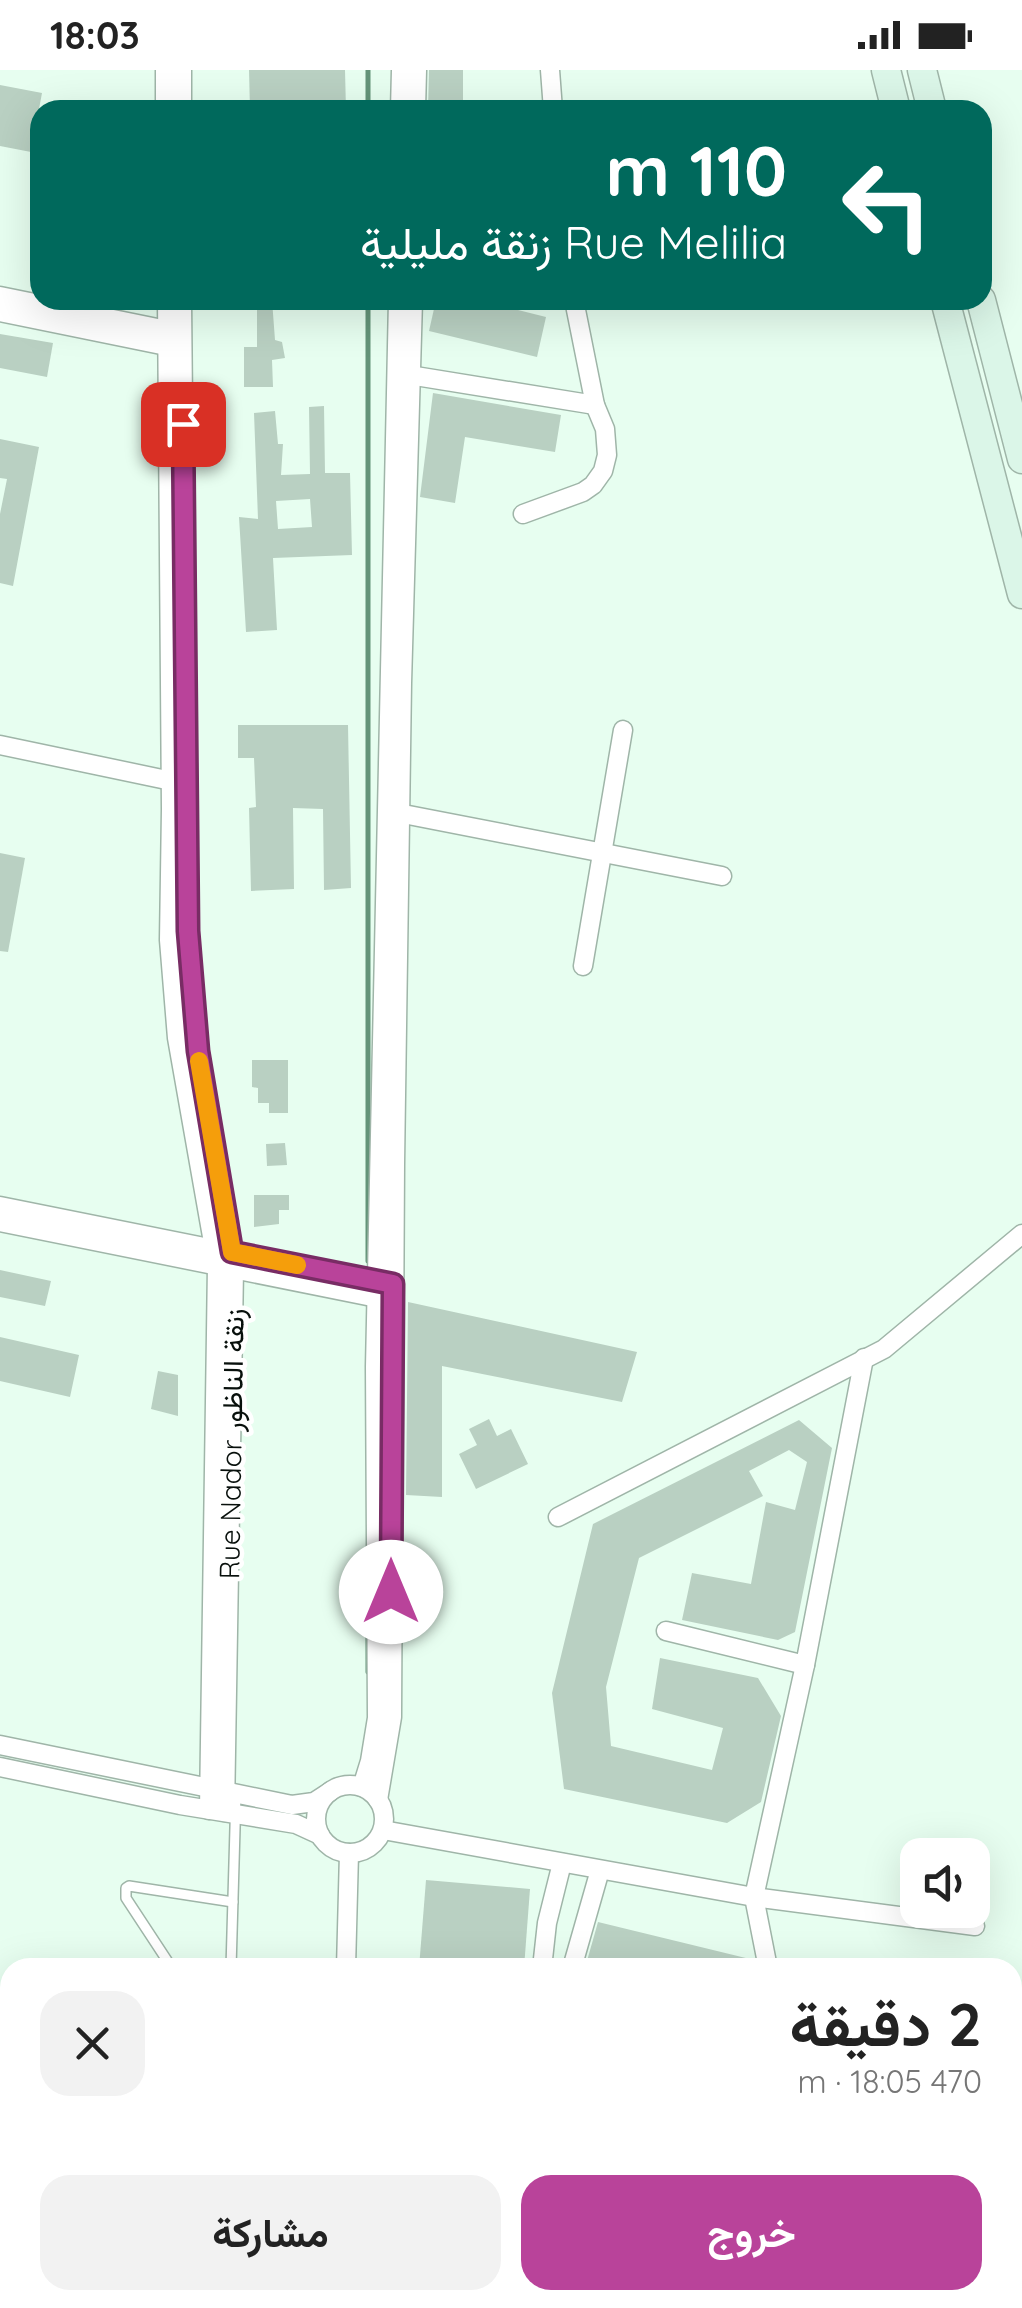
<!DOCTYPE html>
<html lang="ar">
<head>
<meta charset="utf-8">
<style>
	:root { --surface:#fff; --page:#f2f2f2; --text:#222; --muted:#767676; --accent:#b9439a }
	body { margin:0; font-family:Quicksand,Vazirmatn,sans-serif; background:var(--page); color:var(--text); direction:rtl; height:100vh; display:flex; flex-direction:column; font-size:38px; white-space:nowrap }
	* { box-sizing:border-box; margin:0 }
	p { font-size:32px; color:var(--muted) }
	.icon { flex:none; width:55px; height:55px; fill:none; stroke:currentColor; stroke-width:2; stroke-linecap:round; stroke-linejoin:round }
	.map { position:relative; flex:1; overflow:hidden; direction:ltr }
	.panel { position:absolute; left:0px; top:1888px; width:1022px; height:352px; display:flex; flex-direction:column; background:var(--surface); border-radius:30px 30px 0 0; box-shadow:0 10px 40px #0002; direction:rtl }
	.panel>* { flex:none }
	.guide { position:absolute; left:30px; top:30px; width:962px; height:210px; border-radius:30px; box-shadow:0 10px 40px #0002; direction:rtl; background:#00695c; color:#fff; overflow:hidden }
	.buttons { position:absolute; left:900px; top:1768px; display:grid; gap:20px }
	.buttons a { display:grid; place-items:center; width:90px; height:90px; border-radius:20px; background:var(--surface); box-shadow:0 10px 40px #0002; font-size:50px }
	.pin { position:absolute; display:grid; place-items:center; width:85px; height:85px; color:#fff; margin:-42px; border-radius:20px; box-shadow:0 5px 15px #0006 }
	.me { position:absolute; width:110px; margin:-55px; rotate:0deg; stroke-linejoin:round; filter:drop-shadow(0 0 8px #0008) }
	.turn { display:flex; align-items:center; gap:35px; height:210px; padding:0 40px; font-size:45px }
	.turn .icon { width:130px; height:130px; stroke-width:2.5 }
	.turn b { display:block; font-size:70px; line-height:85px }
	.round { display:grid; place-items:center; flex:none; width:105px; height:105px; border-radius:30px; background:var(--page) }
	.summary { display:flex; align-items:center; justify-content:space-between; height:170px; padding:0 40px }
	h1 { font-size:60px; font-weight:700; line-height:75px }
	.primary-button { display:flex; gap:20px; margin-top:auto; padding:20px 40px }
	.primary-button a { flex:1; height:115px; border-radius:30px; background:var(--accent); color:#fff; font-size:40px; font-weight:700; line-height:115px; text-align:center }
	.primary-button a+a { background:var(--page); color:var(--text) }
	.status { display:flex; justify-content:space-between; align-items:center; height:70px; padding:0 50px; background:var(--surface); direction:ltr }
	.status svg { height:28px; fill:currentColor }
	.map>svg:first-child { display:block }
</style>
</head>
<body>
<div class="status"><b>18:03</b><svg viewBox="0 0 49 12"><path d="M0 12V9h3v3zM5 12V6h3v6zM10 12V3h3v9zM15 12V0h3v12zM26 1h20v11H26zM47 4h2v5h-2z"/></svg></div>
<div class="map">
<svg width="1022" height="2238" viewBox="0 0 1022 2238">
	<rect width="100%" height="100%" fill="#e7fef0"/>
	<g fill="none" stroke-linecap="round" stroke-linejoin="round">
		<g stroke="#649479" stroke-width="5">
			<polyline points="368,40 368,0"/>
			<polyline points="368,1191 368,230"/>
			<polyline points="368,1602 368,1560"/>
			<polyline points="364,2238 364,2230"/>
		</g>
	</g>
	<g fill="#b9d0c2" fill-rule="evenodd">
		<polygon points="249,0 345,0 346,40 250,40"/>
		<polygon points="429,0 463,0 463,40 428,40"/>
		<polygon points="0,15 42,23 31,82 0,76"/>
		<polygon points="257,230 272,230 275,270 282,272 285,288 272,290 273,317 244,317 244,277 257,277"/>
		<polygon points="436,230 478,230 546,247 537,287 429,261"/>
		<polygon points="0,264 53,273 47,307 0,298"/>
		<polygon points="433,323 561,345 555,382 465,367 455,433 420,427"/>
		<path d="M324,336L325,403H350L352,485L273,488L277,560L246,562L239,447L258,449L254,343L275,341L278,374H283L281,405L310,404L309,337ZM310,429L312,457L278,459L276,431Z"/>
		<polygon points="0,369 39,377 13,516 0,513 0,444 7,409 0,408"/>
		<polygon points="238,655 348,655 351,818 324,820 323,739 293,738 294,819 251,821 249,738 256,737 254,688 238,688"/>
		<polygon points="0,783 25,788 8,882 0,881"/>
		<polygon points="252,990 288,990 288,1043 269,1043 269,1033 258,1033 258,1018 252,1017"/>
		<polygon points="285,1073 287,1095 267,1096 266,1074"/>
		<polygon points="254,1125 289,1125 289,1140 279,1140 279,1154 254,1157"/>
		<polygon points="0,1200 51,1211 45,1236 0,1227"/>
		<polygon points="408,1232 637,1282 622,1332 442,1296 442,1427 406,1425"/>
		<polygon points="0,1267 79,1285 70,1327 0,1311"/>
		<polygon points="158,1301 178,1305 178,1346 151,1339"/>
		<polygon points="489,1349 497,1366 511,1359 528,1394 476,1419 459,1384 477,1375 469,1359"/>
		<polygon points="799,1350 832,1378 795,1562 778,1570 682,1550 692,1503 751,1514 766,1432 795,1440 807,1392 789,1380 749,1401 763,1426 639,1488 606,1617 611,1676 712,1700 723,1658 652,1639 660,1588 758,1608 781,1646 761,1732 727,1753 564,1719 552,1623 593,1454"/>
		<polygon points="426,1810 530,1819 524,1898 419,1898"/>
		<polygon points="598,1852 754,1890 755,1898 585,1898"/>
	</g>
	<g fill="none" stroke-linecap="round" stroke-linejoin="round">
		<g stroke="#9fb5a8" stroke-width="12">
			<g id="lane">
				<polyline points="172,1898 126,1828 126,1818 129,1816 233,1832"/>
				<polyline points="231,1898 236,1723"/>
				<polyline points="222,2238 222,2230"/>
			</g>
		</g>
		<g stroke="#9fb5a8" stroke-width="21">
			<g id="street">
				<polyline points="165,0 165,40"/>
				<polyline points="182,0 182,40"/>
				<polyline points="550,0 553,40"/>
				<polyline points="400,40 401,0"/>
				<polyline points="416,40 417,0"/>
				<polyline points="0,226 177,262"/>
				<polyline points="167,230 171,739 169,870 177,968 217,1195 209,1740"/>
				<polyline points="182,230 188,861 197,981 234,1199 225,1742"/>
				<polyline points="0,242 176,278"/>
				<polyline points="403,304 595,335"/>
				<polyline points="523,444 583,422 593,415 603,401 607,385 605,359 595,335 574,230"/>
				<polyline points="0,675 181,713"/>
				<polyline points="393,742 722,806"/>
				<polyline points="583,896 623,660"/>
				<polyline points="0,1136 388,1214"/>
				<polyline points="0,1152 387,1230"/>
				<polyline points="558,1447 884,1279 1022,1164"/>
				<polyline points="666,1561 805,1595"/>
				<polyline points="0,1675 292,1735 314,1732 331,1721"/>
				<polyline points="0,1697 180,1735 296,1754 320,1765"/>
				<circle cx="350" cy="1749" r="34"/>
				<polyline points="362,1717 370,1691 377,1648 375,1297 398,230"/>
				<polyline points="378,1730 392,1647 395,1094 402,613 413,230"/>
				<polyline points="383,1760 754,1827 975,1856"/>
				<polyline points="346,1898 349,1783"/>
				<polyline points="542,1898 547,1853 562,1793"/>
				<polyline points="572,1898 600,1800"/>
				<polyline points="768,1898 754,1827 805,1595 864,1288"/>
				<polyline points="554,2230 555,2238"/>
				<polyline points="792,2230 795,2238"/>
				<polyline points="908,2230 912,2238"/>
				<polyline points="337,2238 337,2230"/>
			</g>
		</g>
		<g stroke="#9fb5a8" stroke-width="31">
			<g id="secondary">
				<polyline points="886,0 896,40"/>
				<polyline points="922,0 932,40"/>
				<polyline points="945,230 1022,524"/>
				<polyline points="981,230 1022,389"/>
			</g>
		</g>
		<use href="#lane" stroke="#fff" stroke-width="9"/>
		<use href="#street" stroke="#fff" stroke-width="18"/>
		<use href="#secondary" stroke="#dbf6e8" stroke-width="28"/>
	</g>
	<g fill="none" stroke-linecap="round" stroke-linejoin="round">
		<g stroke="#782c64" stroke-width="25">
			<polyline id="route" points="183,354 188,861 198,981 232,1182 393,1214 391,1522"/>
		</g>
		<use href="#route" stroke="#b9439a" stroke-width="18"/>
		<polyline stroke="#f59e0b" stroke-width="18" points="199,991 232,1182 297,1195"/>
	</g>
	<g text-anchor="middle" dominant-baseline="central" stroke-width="9" stroke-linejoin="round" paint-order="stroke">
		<g font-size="28" fill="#08100c" stroke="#fff">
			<text transform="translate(231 1374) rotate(-89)">Rue Nador زنقة الناظور</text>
		</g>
	</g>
</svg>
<div class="buttons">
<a><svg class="icon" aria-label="sound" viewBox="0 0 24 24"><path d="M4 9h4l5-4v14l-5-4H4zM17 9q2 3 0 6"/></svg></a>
</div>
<div class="pin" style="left:183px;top:354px;background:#d93025"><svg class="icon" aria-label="arrive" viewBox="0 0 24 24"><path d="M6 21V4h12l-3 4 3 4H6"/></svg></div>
<svg class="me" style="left:391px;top:1522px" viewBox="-20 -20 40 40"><circle r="19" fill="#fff"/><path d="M0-13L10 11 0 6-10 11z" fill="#b9439a"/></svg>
<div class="guide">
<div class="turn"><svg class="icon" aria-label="left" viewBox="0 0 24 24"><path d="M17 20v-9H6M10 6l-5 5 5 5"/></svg><div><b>110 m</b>Rue Melilia زنقة مليلية</div></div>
</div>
<section class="panel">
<div class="summary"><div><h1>2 دقيقة</h1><p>470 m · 18:05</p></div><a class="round"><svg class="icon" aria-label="close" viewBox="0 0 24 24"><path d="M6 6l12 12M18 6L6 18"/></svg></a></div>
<div class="primary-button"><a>خروج</a><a>مشاركة</a></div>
</section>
</div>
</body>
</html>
